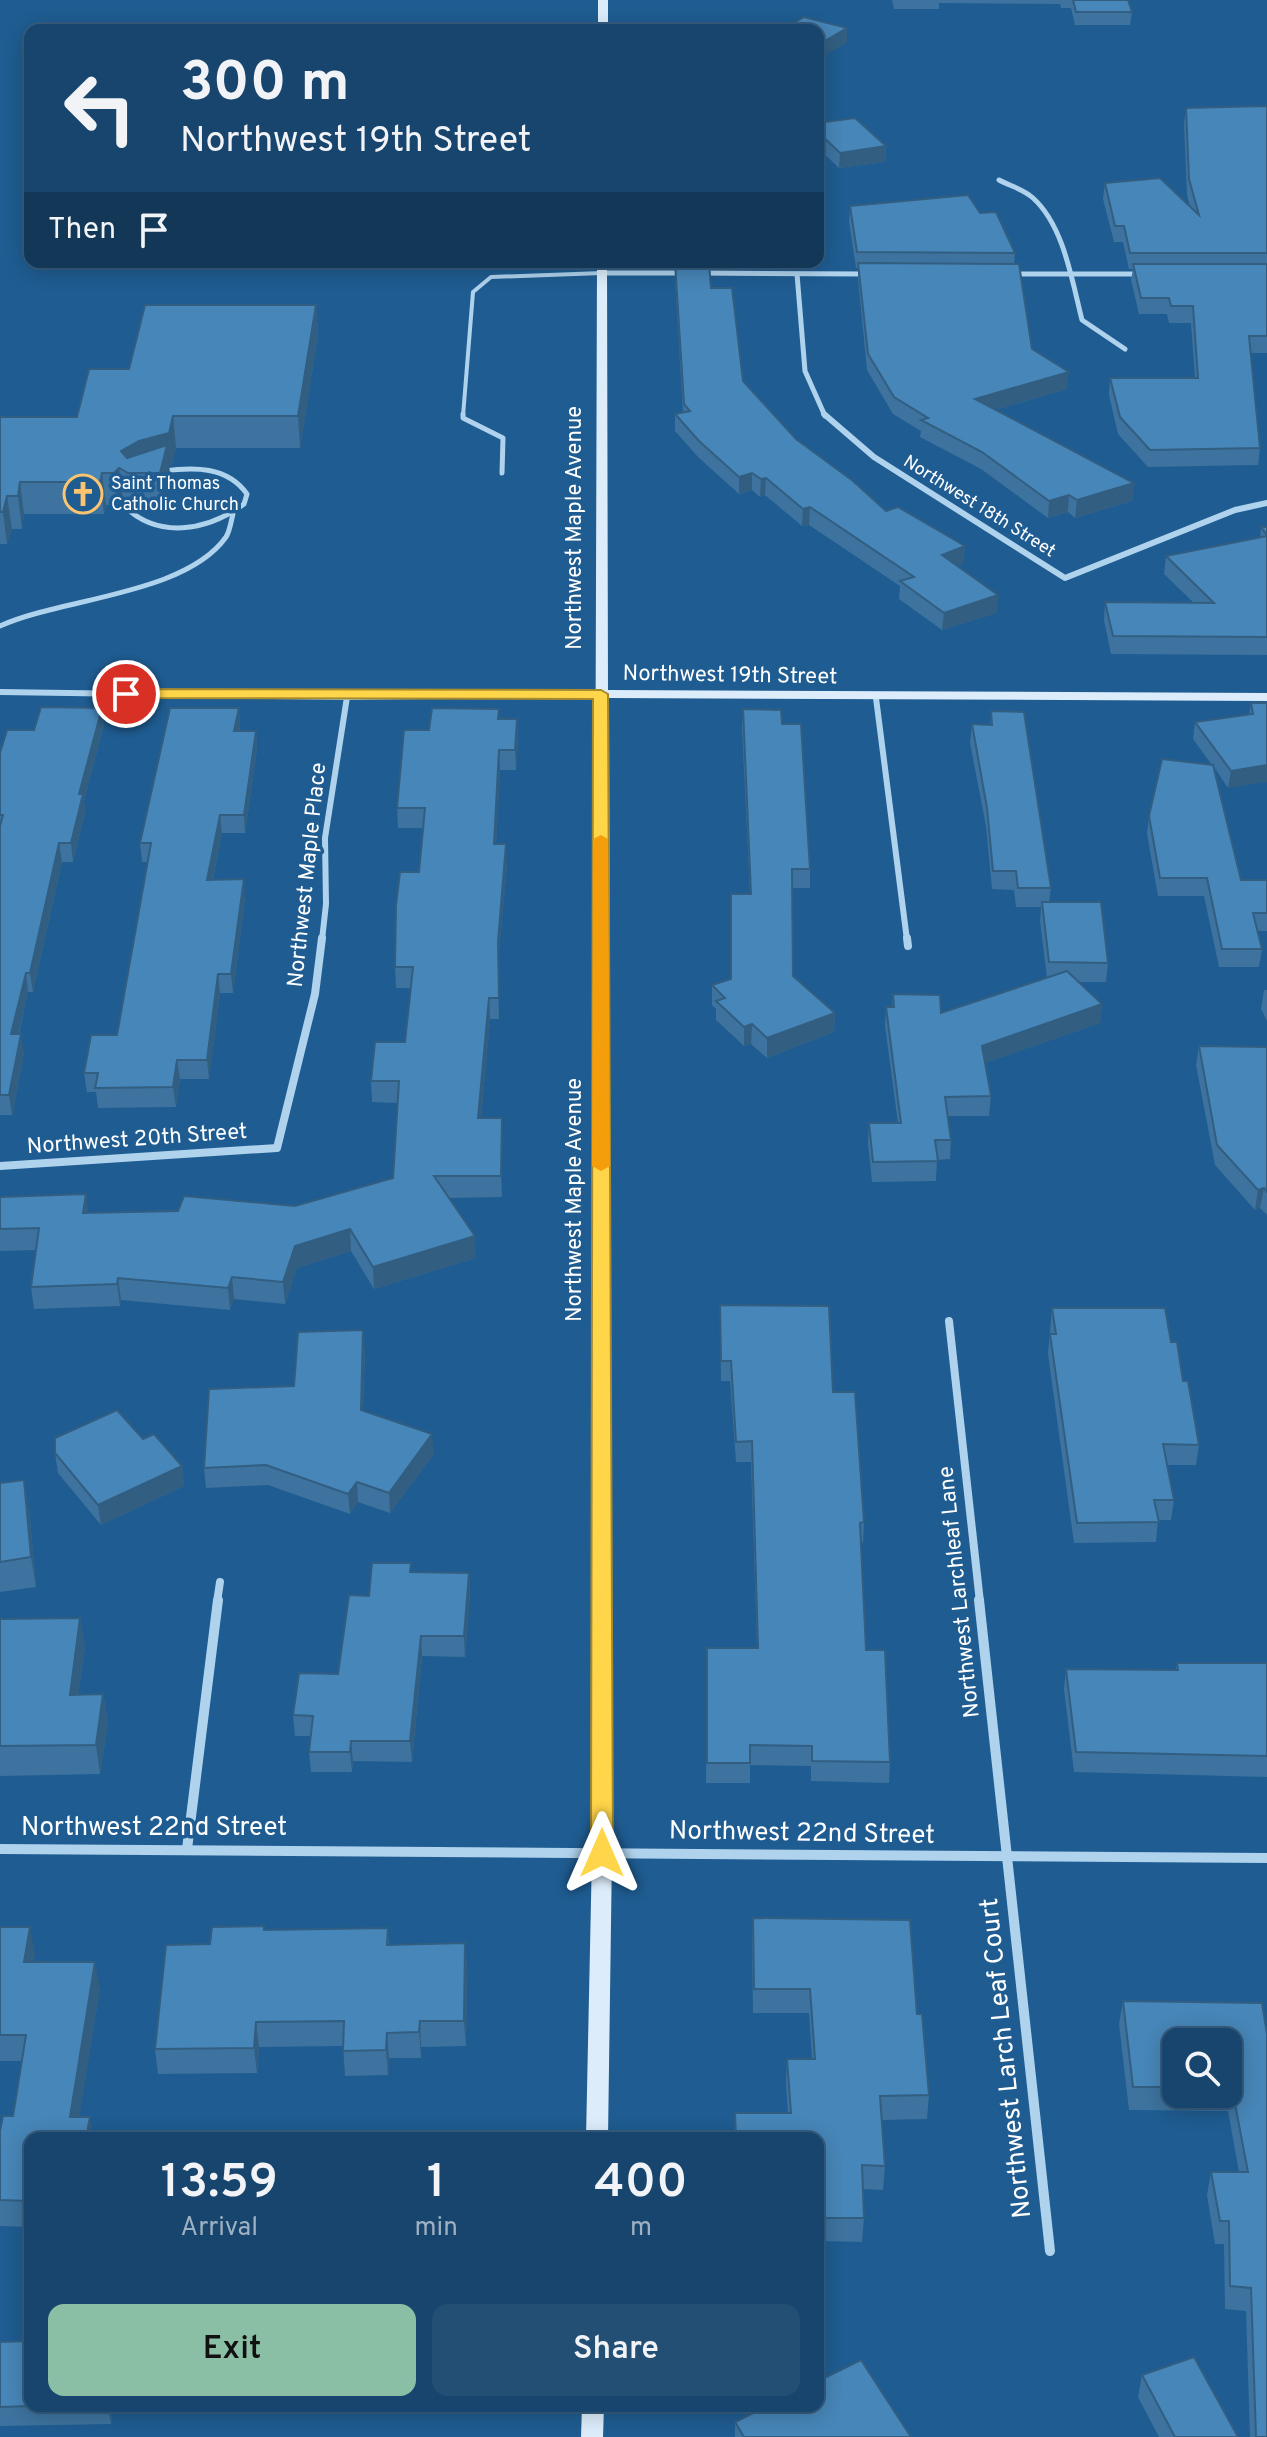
<!DOCTYPE html>
<html lang="en">
<head>
<meta charset="utf-8">
<style>
	:root { --surface:#17456d; --page:#244f75; --text:#f1f3f6; --muted:#9eb1c2; --line:#365d80; --accent:#8abfa5 }
	body { margin:0; font-family:Overpass,sans-serif; background:var(--page); color:var(--text); height:100vh; display:flex; flex-direction:column; font-size:30px; white-space:nowrap }
	* { box-sizing:border-box; margin:0 }
	p { font-size:26px; color:var(--muted) }
	.icon { flex:none; width:44px; height:44px; fill:none; stroke:currentColor; stroke-width:2; stroke-linecap:round; stroke-linejoin:round }
	.map { position:relative; flex:1; overflow:hidden }
	.sheet { position:absolute; left:24px; top:2132px; width:800px; height:280px; display:flex; flex-direction:column; background:var(--surface); border-radius:16px; box-shadow:0 4px 20px #0003,0 0 0 2px var(--line) }
	.sheet>* { flex:none }
	.guide { position:absolute; left:24px; top:24px; width:800px; height:244px; border-radius:16px; box-shadow:0 4px 20px #0003,0 0 0 2px var(--line); background:#17456d; color:var(--text); overflow:hidden }
	.tools { position:absolute; left:1162px; top:2028px; display:grid; gap:16px }
	.tools a { display:grid; place-items:center; width:80px; height:80px; border-radius:16px; background:var(--surface); box-shadow:0 4px 20px #0003,0 0 0 2px var(--line); font-size:40px }
	.pin { position:absolute; display:grid; place-items:center; width:68px; height:68px; color:#fff; margin:-34px; border:4px solid #fff; border-radius:50%; box-shadow:0 2px 8px #0007 }
	.me { position:absolute; width:88px; margin:-44px; rotate:0deg; stroke-linejoin:round; filter:drop-shadow(0 0 6px #0008) }
	.turn { display:flex; align-items:center; gap:28px; height:168px; padding:0 24px; font-size:36px }
	.turn .icon { width:104px; height:104px; stroke-width:2.5 }
	.turn b { display:block; font-size:56px; line-height:68px }
	.then { display:flex; align-items:center; height:76px; padding:0 24px; background:#0003; gap:16px; font-size:30px }
	.eta { display:flex; justify-content:space-evenly; align-items:center; height:136px; text-align:center }
	.eta b { font-size:48px; font-weight:600; line-height:56px }
	.primary-button { display:flex; gap:16px; margin-top:auto; padding:16px 24px }
	.primary-button a { flex:1; height:92px; border-radius:16px; background:var(--accent); color:#111; font-size:32px; font-weight:600; line-height:92px; text-align:center }
	.primary-button a+a { background:var(--page); color:var(--text) }
	.map>svg:first-child { display:block }
</style>
</head>
<body>
<div class="map">
<svg width="1267" height="2437" viewBox="0 0 1267 2437">
	<rect width="100%" height="100%" fill="#1f5c91"/>
	<g fill="none" stroke-linecap="round" stroke-linejoin="round">
		<polyline stroke="#afd2ed" stroke-width="4" points="463,416 473,292 491,277 602,273"/>
		<g stroke="#afd2ed" stroke-width="5">
			<polyline points="463,414 463,418 503,438 502,473"/>
			<path d="M123,505C158,540 207,531 244,504L247,494C227,466 194,467 163,471"/>
			<path d="M0,626C61,598 185,595 226,537C230,531 231,521 233,514"/>
		</g>
		<g stroke="#afd2ed" stroke-width="5">
			<path d="M999,180C1010,186 1023,189 1033,198C1064,226 1072,281 1082,320L1125,349"/>
			<polyline points="602,273 685,273"/>
			<polyline points="699,273 865,274"/>
			<polyline points="797,274 805,371 825,416"/>
			<polyline points="1011,274 1141,274"/>
		</g>
		<g stroke="#afd2ed" stroke-width="6">
			<polyline points="824,414 874,457 1065,578 1235,510 1267,503"/>
			<polyline points="0,692 347,697 601,694"/>
			<polyline points="876,698 907,940"/>
			<polyline points="322,940 326,904 325,838 347,697"/>
		</g>
		<g stroke="#afd2ed" stroke-width="8">
			<polyline points="907,938 908,946"/>
			<polyline points="0,1166 277,1148 315,994 322,938"/>
			<polyline points="949,1321 980,1602"/>
			<polyline points="217,1602 220,1582"/>
		</g>
		<g stroke="#afd2ed" stroke-width="10">
			<polyline points="979,1600 1050,2251"/>
			<polyline points="0,1849 1267,1858"/>
			<polyline points="187,1849 218,1600"/>
		</g>
		<g fill="#dcecfa" fill-rule="evenodd">
			<rect x="598" y="0" width="10" height="30"/>
			<polygon points="597,262 607,262 608,690 1267,693 1267,701 609,698 612,1853 608,2138 586,2138 592,1853"/>
			<polygon points="582,2406 604,2406 603,2437 581,2437"/>
		</g>
	</g>
	<g fill="#3d739e" fill-rule="evenodd">
		<polygon points="892,0 1128,0 1132,12 1130,25 1075,25 1071,8 1061,8 1060,4 939,3 939,9 894,9"/>
		<polygon points="1267,106 1267,353 1251,353 1260,448 1258,465 1148,467 1118,434 1109,395 1110,378 1195,378 1191,323 1169,323 1167,314 1139,314 1131,280 1133,269 1129,269 1123,242 1114,242 1103,199 1105,183 1190,207 1187,195 1184,123 1186,108"/>
		<polygon points="818,123 886,146 885,162 839,168 818,148"/>
		<polygon points="850,206 980,213 1015,253 1014,264 1032,349 1067,389 995,410 1134,483 1132,501 1075,518 1068,512 1048,518 981,469 920,437 921,431 893,414 867,370 858,279 858,268 856,268 849,222"/>
		<polygon points="675,262 708,262 711,288 743,381 796,439 886,511 965,546 963,564 957,566 998,595 996,613 942,630 899,599 900,586 809,525 802,526 765,495 760,497 752,490 739,494 699,458 675,431 675,414 683,412 675,279"/>
		<polygon points="316,305 318,335 300,448 176,448 172,464 169,465 170,476 163,505 132,505 123,500 118,505 106,505 104,514 24,514 22,529 12,529 7,544 0,544 0,417 77,417 129,369"/>
		<polygon points="1261,527 1267,527 1267,655 1111,654 1104,620 1105,602 1194,603 1164,574 1166,556 1260,538"/>
		<polygon points="1251,703 1267,703 1228,788 1214,767 1241,880 1267,880 1267,931 1257,931 1262,949 1259,967 1219,967 1204,896 1158,896 1147,834 1149,816 1212,765 1193,739 1195,722 1249,715"/>
		<polygon points="102,708 104,726 84,801 85,812 73,862 62,862 33,992 28,992 19,1034 24,1053 12,1115 0,1115 0,753 34,730"/>
		<polygon points="239,708 240,731 256,731 257,749 245,833 222,833 213,879 245,898 233,993 220,993 209,1079 180,1079 176,1107 98,1108 96,1092 87,1092 84,1073 117,1035 147,862 142,862 140,843"/>
		<polygon points="499,709 499,719 517,719 518,740 516,770 500,770 496,844 507,864 498,963 499,1019 490,1019 481,1118 502,1118 502,1197 449,1198 476,1258 374,1289 351,1251 297,1268 285,1304 234,1299 230,1310 121,1300 120,1306 34,1309 31,1287 36,1250 0,1251 0,1197 86,1194 88,1213 295,1206 393,1178 398,1103 372,1102 371,1081 405,1042 411,988 396,988 395,967 419,872 423,828 398,828 397,808 429,730"/>
		<polygon points="743,709 782,724 810,869 810,888 792,888 793,976 835,1013 834,1032 767,1058 751,1044 744,1046 716,1020 716,1009 712,1005 712,985 730,979 750,894 742,728"/>
		<polygon points="991,711 1051,888 1049,902 1108,963 1106,982 1078,982 1102,1004 1100,1023 985,1063 991,1096 989,1116 948,1116 951,1140 950,1159 937,1160 936,1181 872,1182 868,1143 869,1123 898,1123 885,1026 886,1007 892,1007 893,994 941,1013 1047,978 1040,921 1041,907 1016,907 1014,890 992,889 986,826 970,743 972,724 990,725"/>
		<polygon points="1264,990 1267,990 1267,1021 1261,1009"/>
		<polygon points="1199,1046 1267,1047 1267,1215 1260,1208 1255,1210 1215,1165 1196,1065"/>
		<polygon points="720,1305 833,1392 864,1522 863,1543 861,1543 866,1650 890,1762 889,1783 811,1781 811,1766 750,1765 750,1783 706,1783 707,1648 757,1648 751,1462 736,1462 730,1381 721,1381"/>
		<polygon points="1052,1308 1171,1342 1183,1381 1199,1445 1196,1465 1167,1465 1174,1500 1171,1520 1158,1520 1156,1542 1074,1543 1048,1354"/>
		<polygon points="365,1350 363,1410 434,1454 390,1513 358,1502 350,1514 268,1485 206,1488 204,1468 294,1386"/>
		<polygon points="143,1439 182,1466 184,1486 101,1525 58,1473 55,1453"/>
		<polygon points="0,1483 29,1509 36,1587 0,1592"/>
		<polygon points="411,1563 411,1572 469,1573 470,1593 465,1657 422,1656 412,1762 353,1761 352,1772 311,1772 309,1752 311,1736 295,1736 293,1715 338,1674 369,1596"/>
		<polygon points="80,1618 85,1647 78,1695 103,1694 108,1723 100,1774 0,1776 0,1619"/>
		<polygon points="1177,1663 1267,1663 1267,1777 1074,1772 1064,1689 1066,1669 1176,1670"/>
		<polygon points="753,1918 917,2014 929,2095 927,2119 882,2120 885,2166 883,2190 863,2189 864,2218 862,2242 818,2241 818,2138 734,2138 735,2113 788,2113 786,2083 787,2059 812,2059 809,2013 753,2013 752,1942"/>
		<polygon points="0,1927 35,1953 33,1962 100,1988 79,2117 30,2138 30,2227 0,2226 0,2131 13,2116 22,2061 0,2061"/>
		<polygon points="388,1928 389,1945 465,1943 467,1968 466,2046 421,2047 421,2058 389,2058 388,2075 345,2076 343,2046 259,2047 257,2073 158,2074 155,2049 210,1944 265,1930"/>
		<path d="M1123,2001L1262,2003L1267,2437H1250L1246,2311L1225,2309L1224,2244H1215L1207,2195L1211,2172H1239L1228,2111L1129,2110L1119,2024ZM1176,2042H1228V2094H1176Z"/>
		<polygon points="0,2342 30,2406 113,2406 111,2424 0,2426"/>
		<polygon points="1142,2375 1238,2437 1159,2437 1138,2397"/>
		<polygon points="735,2422 911,2437 735,2437"/>
	</g>
	<g fill="#325e81">
		<polygon points="847,28 847,43 818,59 818,45"/>
		<polygon points="886,146 885,162 839,168 840,153"/>
		<polygon points="316,305 318,335 300,448 298,416"/>
		<polygon points="1069,372 1067,389 974,416 975,399"/>
		<polygon points="173,416 176,448 172,464 169,465 170,476 163,505 160,473 128,473 121,451"/>
		<polygon points="119,468 123,500 118,505 114,473"/>
		<polygon points="102,473 106,505 104,514 100,482"/>
		<polygon points="752,473 752,490 739,494 739,477"/>
		<polygon points="766,478 765,495 760,497 761,479"/>
		<polygon points="20,482 24,514 22,529 18,496"/>
		<polygon points="1134,483 1132,501 1075,518 1077,500"/>
		<polygon points="1069,495 1068,512 1048,518 1049,501"/>
		<polygon points="7,496 12,529 7,544 3,512"/>
		<polygon points="810,507 809,525 802,526 803,509"/>
		<polygon points="965,546 963,564 941,572 942,555"/>
		<polygon points="998,595 996,613 942,630 944,613"/>
		<polygon points="102,708 104,726 84,801 85,812 73,862 71,843 79,794"/>
		<polygon points="239,708 240,727 236,749 234,731"/>
		<polygon points="517,719 518,740 516,770 515,750"/>
		<polygon points="256,731 257,749 245,833 244,815"/>
		<polygon points="499,750 500,770 495,864 494,844"/>
		<polygon points="1267,765 1267,782 1228,788 1231,771"/>
		<polygon points="220,815 222,833 209,898 207,880"/>
		<polygon points="59,843 62,862 33,992 30,973"/>
		<polygon points="506,844 507,864 498,963 499,1019 498,942"/>
		<polygon points="244,879 245,898 233,993 231,974"/>
		<polygon points="26,973 28,992 14,1053 11,1034"/>
		<polygon points="218,974 220,993 209,1079 207,1060"/>
		<polygon points="489,998 490,1019 479,1140 478,1118"/>
		<polygon points="1102,1004 1100,1023 980,1065 982,1046"/>
		<polygon points="835,1013 834,1032 767,1058 767,1038"/>
		<polygon points="752,1024 751,1044 744,1046 744,1027"/>
		<polygon points="21,1034 24,1053 12,1115 9,1095"/>
		<polygon points="177,1060 180,1079 176,1107 173,1087"/>
		<polygon points="502,1118 502,1197 501,1176"/>
		<polygon points="1264,1188 1260,1208 1255,1210 1258,1190"/>
		<polygon points="86,1194 89,1216 83,1213"/>
		<polygon points="350,1229 351,1251 297,1268 285,1304 283,1282 295,1246"/>
		<polygon points="475,1236 476,1258 374,1289 373,1267"/>
		<polygon points="232,1277 234,1299 230,1310 228,1288"/>
		<polygon points="118,1278 121,1300 120,1306 117,1284"/>
		<polygon points="363,1330 365,1350 362,1430 361,1410"/>
		<polygon points="432,1434 434,1454 390,1513 389,1493"/>
		<polygon points="182,1466 184,1486 101,1525 98,1505"/>
		<polygon points="24,1480 29,1509 36,1587 31,1557"/>
		<polygon points="357,1482 358,1502 350,1514 348,1494"/>
		<polygon points="469,1573 470,1593 465,1657 464,1636"/>
		<polygon points="80,1618 85,1647 74,1724 70,1695"/>
		<polygon points="421,1636 422,1656 412,1762 410,1741"/>
		<polygon points="103,1694 108,1723 100,1774 96,1745"/>
		<polygon points="351,1741 353,1761 352,1772 350,1752"/>
		<polygon points="30,1927 35,1953 29,1988 24,1962"/>
		<polygon points="465,1943 467,1968 466,2046 464,2021"/>
		<polygon points="95,1962 100,1988 76,2138 70,2117"/>
		<polygon points="420,2021 421,2047 421,2058 419,2032"/>
		<polygon points="256,2022 259,2047 257,2073 254,2048"/>
		<polygon points="387,2033 389,2058 388,2075 386,2050"/>
		<polygon points="90,2117 93,2138 86,2138"/>
		<polygon points="108,2406 113,2406 111,2424"/>
	</g>
	<g fill="#4786b8" stroke="#325e81" stroke-width="2">
		<polygon points="1073,0 1128,0 1132,12 1076,12"/>
		<polygon points="804,17 847,28 818,45 818,30 782,30"/>
		<polygon points="1267,106 1267,253 1130,253 1124,226 1115,226 1105,183 1160,178 1199,215 1189,179 1186,108"/>
		<polygon points="855,118 886,146 840,153 818,132 818,123"/>
		<polygon points="968,195 980,213 996,212 1015,253 857,252 850,206"/>
		<polygon points="675,263 709,263 711,288 732,288 743,381 796,439 853,481 886,511 898,507 965,546 942,555 998,595 944,613 900,581 914,577 810,507 803,509 766,478 761,479 752,473 739,477 699,441 675,414 690,411 684,404"/>
		<polygon points="858,263 1019,264 1032,349 1069,372 975,399 1134,483 1077,500 1069,495 1049,501 982,452 921,420 928,418 894,397 868,354"/>
		<polygon points="1133,264 1267,264 1267,336 1249,336 1260,448 1150,450 1120,417 1110,378 1198,378 1193,306 1171,306 1169,298 1141,298"/>
		<polygon points="145,305 316,305 298,416 173,416 169,433 139,441 121,451 127,458 167,445 160,473 128,473 119,468 114,473 102,473 100,482 20,482 18,496 7,496 3,512 0,512 0,417 77,417 89,369 129,369"/>
		<polygon points="1261,527 1267,527 1267,535"/>
		<polygon points="1267,536 1267,637 1113,636 1105,602 1214,603 1166,556"/>
		<polygon points="1251,703 1267,703 1267,765 1231,771 1195,722 1253,714"/>
		<polygon points="41,707 102,708 79,794 83,794 71,843 59,843 30,973 26,973 11,1034 21,1034 9,1095 0,1095 0,826 3,815 0,815 0,753 7,730 34,730"/>
		<polygon points="170,708 239,708 234,731 256,731 244,815 220,815 207,880 244,879 231,974 218,974 207,1060 177,1060 173,1087 95,1088 98,1073 84,1073 91,1035 117,1035 151,843 140,843"/>
		<polygon points="432,708 499,709 498,719 517,719 515,750 499,750 494,844 506,844 498,942 499,998 489,998 478,1118 502,1118 501,1176 434,1176 475,1236 373,1267 350,1229 295,1246 283,1282 232,1277 228,1288 118,1278 117,1284 31,1287 39,1228 0,1229 0,1197 86,1194 83,1213 178,1211 184,1196 295,1206 393,1178 399,1081 371,1081 375,1042 405,1042 413,967 395,967 396,906 400,872 419,872 425,808 397,808 404,730 429,730"/>
		<polygon points="743,709 781,710 782,724 801,724 810,869 792,869 793,976 835,1013 767,1038 752,1024 744,1027 716,1001 725,998 712,985 731,979 731,894 751,894"/>
		<polygon points="991,711 1024,712 1051,888 1018,888 1016,871 993,871 987,808 972,724 992,725"/>
		<polygon points="1162,759 1213,765 1241,880 1267,880 1267,913 1253,913 1262,949 1222,949 1207,878 1160,878 1149,816"/>
		<polygon points="1042,902 1101,902 1108,963 1049,962"/>
		<polygon points="1067,971 1102,1004 982,1046 991,1096 945,1097 951,1140 935,1140 938,1161 873,1162 869,1123 901,1123 886,1007 894,1007 893,994 940,995 941,1013"/>
		<polygon points="1199,1046 1267,1047 1267,1192 1264,1188 1258,1190 1217,1145"/>
		<polygon points="720,1305 829,1306 833,1392 855,1392 864,1522 860,1523 866,1650 885,1650 890,1762 812,1761 812,1746 750,1745 750,1763 707,1763 707,1648 758,1648 752,1441 736,1442 731,1361 721,1361"/>
		<polygon points="1052,1308 1165,1308 1171,1342 1177,1342 1183,1381 1188,1381 1199,1445 1163,1444 1174,1500 1154,1500 1159,1522 1077,1523 1050,1334 1056,1334"/>
		<polygon points="363,1330 361,1410 432,1434 389,1493 357,1482 348,1494 266,1465 204,1468 209,1389 294,1386 298,1332"/>
		<polygon points="117,1410 143,1439 154,1434 182,1466 98,1505 55,1453 55,1438"/>
		<polygon points="24,1480 31,1557 0,1562 0,1483"/>
		<polygon points="372,1563 411,1563 410,1572 469,1573 464,1636 421,1636 410,1741 351,1741 350,1752 309,1752 313,1716 293,1715 299,1673 338,1674 349,1595 369,1596"/>
		<polygon points="80,1618 70,1695 103,1694 96,1745 0,1746 0,1619"/>
		<polygon points="1177,1663 1267,1663 1267,1756 1076,1752 1066,1669 1178,1670"/>
		<polygon points="753,1918 910,1920 917,2014 922,2014 929,2095 880,2096 885,2166 862,2165 864,2218 818,2218 818,2138 736,2138 735,2113 791,2113 787,2059 815,2059 810,1989 754,1989"/>
		<polygon points="264,1926 264,1930 388,1928 387,1945 465,1943 464,2021 420,2021 419,2032 387,2033 386,2050 343,2051 344,2021 256,2022 254,2048 155,2049 166,1945 210,1944 212,1927"/>
		<polygon points="0,1927 30,1927 24,1962 95,1962 70,2117 90,2117 86,2138 30,2138 30,2201 0,2200 0,2131 3,2116 13,2116 26,2035 0,2035"/>
		<polygon points="1123,2001 1262,2003 1267,2034 1267,2437 1256,2437 1251,2288 1230,2286 1229,2221 1220,2221 1211,2172 1248,2172 1232,2088 1228,2088 1228,2042 1176,2042 1176,2087 1133,2087"/>
		<polygon points="30,2341 30,2406 0,2407 0,2342"/>
		<polygon points="1194,2357 1238,2437 1175,2437 1142,2375"/>
		<polygon points="861,2360 911,2437 744,2437 735,2422 768,2406 818,2406 818,2381"/>
	</g>
	<polygon fill="#ffd54a" stroke="#a68a30" stroke-width="2" points="601,690 608,694 613,1853 610,1859 594,1859 591,1853 593,699 126,698 119,694 126,689"/>
	<polygon fill="#f59e0b" points="601,835 608,839 610,1166 601,1171 592,1166 593,839"/>
	<defs>
		<g id="church-ring" transform="scale(2)"><circle r="9.5" fill="#1f5c91" stroke="#fcc46f" stroke-width="1.5"/><path d="M-1.2-6h2.4v3.5h3.3v2.4h-3.3V6h-2.4V-.1h-3.3v-2.4h3.3Z" fill="#fcc46f"/></g>
	</defs>
	<g fill-rule="evenodd">
		<use href="#church-ring" x="83" y="494"/>
	</g>
	<g text-anchor="middle" dominant-baseline="central" stroke-width="7" stroke-linejoin="round" paint-order="stroke">
		<g font-size="18" fill="#fff" stroke="#1f5c91" text-anchor="start">
			<text x="111" y="484">Saint Thomas<tspan x="111" dy="21">Catholic Church</tspan></text>
		</g>
		<g font-size="18" fill="#fff" stroke="#1f5c91">
			<text transform="translate(979 507) rotate(32)">Northwest 18th Street</text>
		</g>
		<g font-size="22" fill="#fff" stroke="#1f5c91">
			<text transform="translate(575 528) rotate(-90)">Northwest Maple Avenue</text>
			<text transform="translate(730 676) rotate(1)">Northwest 19th Street</text>
			<text transform="translate(308 875) rotate(-84)">Northwest Maple Place</text>
			<text transform="translate(137 1140) rotate(-4)">Northwest 20th Street</text>
			<text transform="translate(575 1200) rotate(-90)">Northwest Maple Avenue</text>
			<text transform="translate(960 1592) rotate(-96)">Northwest Larchleaf Lane</text>
		</g>
		<g font-size="26" fill="#fff" stroke="#1f5c91">
			<text x="154" y="1828">Northwest 22nd Street</text>
			<text transform="translate(802 1834) rotate(1)">Northwest 22nd Street</text>
			<text transform="translate(1007 2058) rotate(-96)">Northwest Larch Leaf Court</text>
		</g>
	</g>
</svg>
<div class="tools">
<a><svg class="icon" aria-label="search" viewBox="0 0 24 24"><circle cx="10" cy="10" r="6"/><path d="M15 15l6 6"/></svg></a>
</div>
<div class="pin" style="left:126px;top:694px;background:#d93025"><svg class="icon" aria-label="arrive" viewBox="0 0 24 24"><path d="M6 21V4h12l-3 4 3 4H6"/></svg></div>
<svg class="me" style="left:602px;top:1853px" viewBox="-20 -20 40 40"><path d="M0-17L14 15 0 8-14 15z" fill="#ffd54a" stroke="#fff" stroke-width="4"/></svg>
<div class="guide">
<div class="turn"><svg class="icon" aria-label="left" viewBox="0 0 24 24"><path d="M17 20v-9H6M10 6l-5 5 5 5"/></svg><div><b>300 m</b>Northwest 19th Street</div></div>
<div class="then">Then<svg class="icon" aria-label="arrive" viewBox="0 0 24 24"><path d="M6 21V4h12l-3 4 3 4H6"/></svg></div>
</div>
<section class="sheet">
<div class="eta">
<div><b>13:59</b><p>Arrival</p></div>
<div><b>1</b><p>min</p></div>
<div><b>400</b><p>m</p></div>
</div>
<div class="primary-button"><a>Exit</a><a>Share</a></div>
</section>
</div>
</body>
</html>
